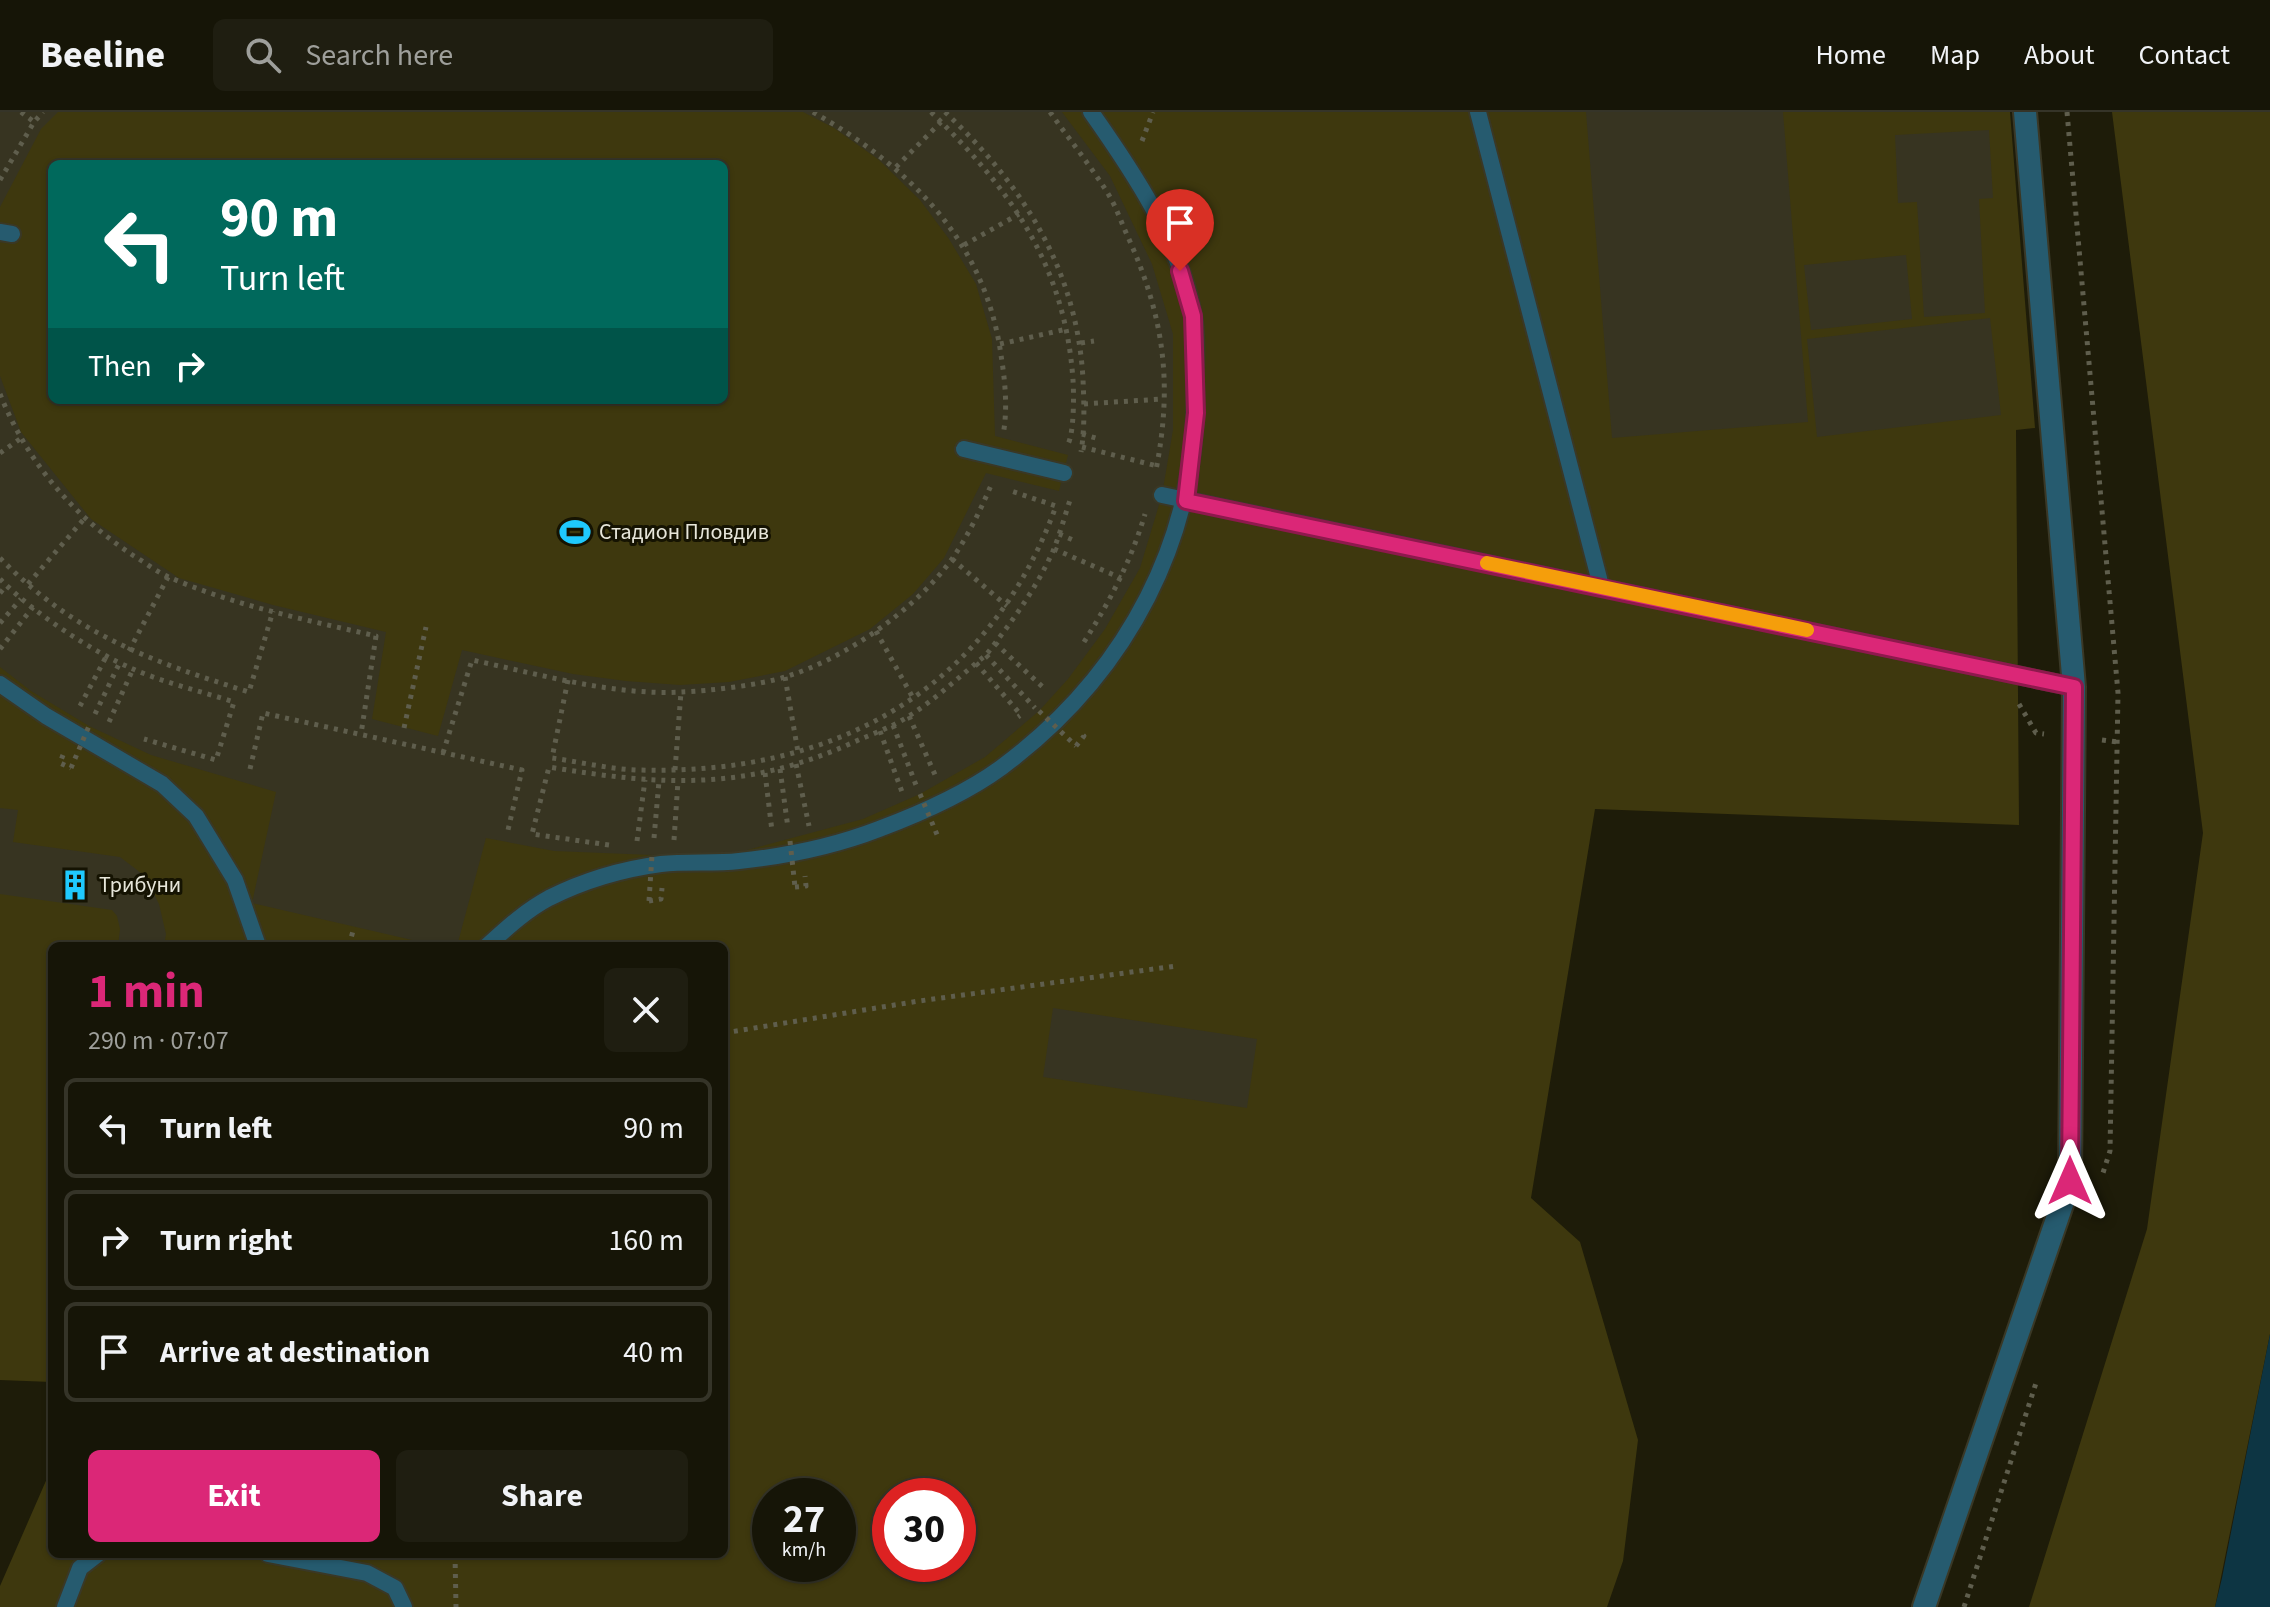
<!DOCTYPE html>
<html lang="en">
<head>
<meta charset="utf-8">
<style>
	:root { --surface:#161507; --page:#1f1e11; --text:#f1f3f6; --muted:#9e9f9b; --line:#353428; --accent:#db2777 }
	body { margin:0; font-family:"Source Sans 3",sans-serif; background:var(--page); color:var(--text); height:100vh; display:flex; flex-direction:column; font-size:30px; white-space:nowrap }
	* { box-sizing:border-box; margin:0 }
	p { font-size:26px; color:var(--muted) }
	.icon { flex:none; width:44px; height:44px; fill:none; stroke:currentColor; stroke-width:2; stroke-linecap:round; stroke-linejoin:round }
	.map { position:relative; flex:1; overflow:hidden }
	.drawer { position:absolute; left:48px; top:830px; width:680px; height:616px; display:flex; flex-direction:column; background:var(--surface); border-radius:12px; box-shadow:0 2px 6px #0004,0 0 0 2px var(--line) }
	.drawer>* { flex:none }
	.hud { position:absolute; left:48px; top:48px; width:680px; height:244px; border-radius:12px; box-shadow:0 2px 6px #0004,0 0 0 2px var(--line); background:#00695c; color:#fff; overflow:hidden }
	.speed { position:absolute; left:752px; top:1366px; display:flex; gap:16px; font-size:40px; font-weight:700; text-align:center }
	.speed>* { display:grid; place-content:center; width:104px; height:104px; border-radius:50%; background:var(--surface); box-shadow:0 2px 6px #0004,0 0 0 2px var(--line); line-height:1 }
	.speed small { font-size:20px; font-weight:400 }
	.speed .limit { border:12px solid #d22; background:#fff; color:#111 }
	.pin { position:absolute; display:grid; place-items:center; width:68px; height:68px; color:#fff; margin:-82px -34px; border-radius:50% 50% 50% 0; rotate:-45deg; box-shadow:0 0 8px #0007 }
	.pin .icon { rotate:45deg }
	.me { position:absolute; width:88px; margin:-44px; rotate:0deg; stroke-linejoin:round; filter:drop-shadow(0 0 6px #0008) }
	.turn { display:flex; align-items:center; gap:28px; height:168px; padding:0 40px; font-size:36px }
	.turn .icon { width:104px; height:104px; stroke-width:2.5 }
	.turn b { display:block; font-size:56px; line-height:68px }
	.then { display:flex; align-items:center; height:76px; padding:0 40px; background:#0003; gap:16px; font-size:30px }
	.round { display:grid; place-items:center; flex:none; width:84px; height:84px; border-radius:12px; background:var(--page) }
	.overview { display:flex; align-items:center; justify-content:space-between; height:136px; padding:0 40px }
	h1 { font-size:48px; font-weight:700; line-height:60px; color:var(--accent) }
	.primary-button { display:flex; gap:16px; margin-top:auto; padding:16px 40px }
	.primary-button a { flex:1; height:92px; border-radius:12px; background:var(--accent); color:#fff; font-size:32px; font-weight:700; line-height:92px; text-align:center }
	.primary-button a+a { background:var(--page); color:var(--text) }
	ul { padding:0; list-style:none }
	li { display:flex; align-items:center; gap:24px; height:100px; margin:0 16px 12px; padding:0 24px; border:4px solid var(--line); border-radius:12px }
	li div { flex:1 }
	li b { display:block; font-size:30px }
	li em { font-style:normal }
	header { display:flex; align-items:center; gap:48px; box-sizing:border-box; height:112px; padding:0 40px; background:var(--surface); border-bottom:2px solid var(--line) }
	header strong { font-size:38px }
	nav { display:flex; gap:44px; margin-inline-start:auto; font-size:28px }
	.search { width:560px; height:72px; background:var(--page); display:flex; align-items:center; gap:20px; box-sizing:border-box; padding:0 28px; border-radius:12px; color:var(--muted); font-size:30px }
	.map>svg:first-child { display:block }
</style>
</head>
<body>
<header>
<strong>Beeline</strong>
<div class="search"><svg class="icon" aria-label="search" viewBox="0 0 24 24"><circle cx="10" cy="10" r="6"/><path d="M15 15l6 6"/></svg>Search here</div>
<nav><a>Home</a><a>Map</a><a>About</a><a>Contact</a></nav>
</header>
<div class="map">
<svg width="2270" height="1495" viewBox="0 0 2270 1495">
	<rect width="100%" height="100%" fill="#1e1c09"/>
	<g fill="#3e380e" fill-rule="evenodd">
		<path d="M0,0H2010L2035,316L2016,318L2019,713L1595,697L1531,1086L1580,1130L1638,1328L1623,1449L1607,1495H0V1474L52,1355V1442H724V834H52V1270L0,1268ZM52,52H724V288H52ZM770,1384H838V1452H770ZM890,1384H958V1452H890Z"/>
		<polygon points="2112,0 2270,0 2270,1222 2215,1495 2029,1495 2147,1117 2203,721"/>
	</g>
	<polygon fill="#0d3543" points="2270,1222 2270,1495 2215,1495 2222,1466"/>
	<g fill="#373421">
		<polygon points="0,0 58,0 41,17 0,95"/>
		<polygon points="803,0 1062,0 1110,64 1152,152 1173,222 1173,318 1162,383 1140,456 1105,517 1068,567 1039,599 985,645 920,682 863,707 740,740 652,743 554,739 486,726 457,834 438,834 252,791 276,680 151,643 89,614 31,579 0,555 0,264 21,320 91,407 179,466 273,493 386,520 372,607 438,624 462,538 573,562 626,569 680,573 729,570 785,559 870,517 913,482 944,446 986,361 1059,379 1068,343 995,324 992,227 976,172 949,127 920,88 879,48 834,16"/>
		<polygon points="1586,0 1783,0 1808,310 1612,326"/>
		<polygon points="1989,18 1993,86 1979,87 1985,201 1924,205 1917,90 1898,91 1895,23"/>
		<polygon points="1906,143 1912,207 1811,218 1804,153"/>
		<polygon points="1990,206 2001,303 1817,325 1807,227"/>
		<polygon points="0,696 18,698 13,730 120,745 145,764 159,792 166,822 164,834 118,834 120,817 117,804 112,798 0,782"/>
		<polygon points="1053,896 1257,927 1247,996 1043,965"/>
	</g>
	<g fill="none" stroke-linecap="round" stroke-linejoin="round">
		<g stroke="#3a3826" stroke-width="20">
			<g id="service">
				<polyline points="1478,0 1601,474"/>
				<polyline points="0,120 12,122"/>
				<polyline points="964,337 1064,361"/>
				<polyline points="1162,383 2074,575"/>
				<polyline points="0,572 46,604 162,672 196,704 235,768 258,834"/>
				<path d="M487,834C507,816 525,799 549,786C583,769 623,757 661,752C687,749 714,752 739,749C787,744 835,734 879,717C919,702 968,680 1002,655C1127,562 1201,424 1195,268C1195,247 1197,223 1193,203C1179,128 1134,61 1091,0"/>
				<polyline points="268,1442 367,1461 395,1476 404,1495"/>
				<polyline points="65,1495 80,1456 98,1442"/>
			</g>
		</g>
		<g stroke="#3a3826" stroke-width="26">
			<polyline id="minor" points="1924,1495 2070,1069 2074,575 2025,0"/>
		</g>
		<g stroke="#5f5e4d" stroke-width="5" stroke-dasharray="4 6" stroke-linecap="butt">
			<polyline points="21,0 34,10"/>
			<path d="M813,0C909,55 985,128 1001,243C1005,268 1008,297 1003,323"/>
			<path d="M931,0C1011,78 1065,153 1073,268C1074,283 1074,321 1068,332"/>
			<path d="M945,0C1023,73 1077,158 1083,267C1084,291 1085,316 1081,340"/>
			<path d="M1050,0C1069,27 1090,53 1107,80C1116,94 1121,110 1128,125C1164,205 1173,271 1156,358"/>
			<polyline points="2067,0 2118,581 2110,1039 2102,1064"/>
			<polyline points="1142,29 1153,0"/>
			<polyline points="896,55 941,10"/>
			<polyline points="0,68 34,10 43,0"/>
			<polyline points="964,133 1019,102"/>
			<polyline points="1081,231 1094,229"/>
			<polyline points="1000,232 1067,217"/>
			<path d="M0,282C27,350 73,404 134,444C146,451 158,461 171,466C236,494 307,508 376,524L361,622"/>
			<polyline points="1084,292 1163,287"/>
			<polyline points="1082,322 1099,327"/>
			<polyline points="1082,335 1157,354"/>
			<polyline points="0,341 20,327"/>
			<polyline points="1059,422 1073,428"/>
			<polyline points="1054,437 1121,466"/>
			<path d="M0,446C74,522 150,549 249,580L273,499"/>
			<polyline points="952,447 1007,494"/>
			<path d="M0,467C32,500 91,539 133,557C165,571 200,579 234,590L216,648L144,627"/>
			<polyline points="28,472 84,407"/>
			<polyline points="0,481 6,474"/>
			<polyline points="0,511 21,487"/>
			<polyline points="876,519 913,586"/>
			<path d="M1084,530C1110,489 1131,449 1145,402"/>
			<polyline points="995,531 1046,578"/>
			<polyline points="0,537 33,495"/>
			<polyline points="129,539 168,465"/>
			<polyline points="986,543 1035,596"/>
			<polyline points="976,551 1021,603 1018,605"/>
			<polyline points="785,565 798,640"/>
			<path d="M568,568L552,646C580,650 609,657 637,658C831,664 988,581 1056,394L1008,378"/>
			<polyline points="2019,592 2036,621 2044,622"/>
			<polyline points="80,594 107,543"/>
			<polyline points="95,602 120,550"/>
			<polyline points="909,604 936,665"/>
			<polyline points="109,610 133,557"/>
			<polyline points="893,613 916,673"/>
			<polyline points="404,616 426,515"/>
			<polyline points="880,619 902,680"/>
			<polyline points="2102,628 2117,630"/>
			<polyline points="1076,634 1084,624 1080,620"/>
			<path d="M443,641L472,548C538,562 615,584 682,580C709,579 760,573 785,565C845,547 916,497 952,447C968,424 981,397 992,371"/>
			<polyline points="63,643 60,651 71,656"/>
			<polyline points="796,652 809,714"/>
			<polyline points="250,657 263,601 522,658 508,718"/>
			<polyline points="780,657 788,716"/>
			<polyline points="675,658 681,580"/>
			<polyline points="765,661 772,719"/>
			<polyline points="654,726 659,669"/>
			<polyline points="674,728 678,669"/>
			<polyline points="637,729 645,668"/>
			<path d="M609,733L532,722L549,655C663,674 746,679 854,630C872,622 892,615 909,604C936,587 961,563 986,543C1011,511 1036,477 1053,439C1060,422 1065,403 1071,385"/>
			<polyline points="795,775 806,774 805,764"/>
			<polyline points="649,789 661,787 662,776"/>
			<polyline points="349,834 354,815"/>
			<polyline points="724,921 919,889 1176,854"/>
			<polyline points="455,1442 456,1495"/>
			<polyline points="1964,1495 2036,1271"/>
		</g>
		<use href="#service" stroke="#265b6f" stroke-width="16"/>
		<use href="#minor" stroke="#265b6f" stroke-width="22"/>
		<g stroke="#5f5e4d" stroke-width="5" stroke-dasharray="4 6" stroke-linecap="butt">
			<polyline points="1039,599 1076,634"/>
			<polyline points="71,656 89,614"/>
			<polyline points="920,682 938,725"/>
			<polyline points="790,729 795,775"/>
			<polyline points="649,789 652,743"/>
		</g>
	</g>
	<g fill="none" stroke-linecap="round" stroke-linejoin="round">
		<g stroke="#8e194d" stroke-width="20">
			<polyline id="route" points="1180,159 1193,204 1196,301 1186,389 2074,575 2070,1069"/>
		</g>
		<use href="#route" stroke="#db2777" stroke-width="14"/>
		<polyline stroke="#f59e0b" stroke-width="14" points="1487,451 1807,518"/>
	</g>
	<defs>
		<g id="stadium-bare" transform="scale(2.4)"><path d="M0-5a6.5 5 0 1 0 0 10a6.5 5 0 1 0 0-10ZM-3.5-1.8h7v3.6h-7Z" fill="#1fc9fd" stroke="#151302" stroke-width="2.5" paint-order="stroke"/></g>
		<g id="building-bare" transform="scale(2.4)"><path d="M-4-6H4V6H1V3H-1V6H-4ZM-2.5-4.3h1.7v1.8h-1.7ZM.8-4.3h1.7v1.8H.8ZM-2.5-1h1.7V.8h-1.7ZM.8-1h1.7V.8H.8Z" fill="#1fc9fd" stroke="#151302" stroke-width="2.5" paint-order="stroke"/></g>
	</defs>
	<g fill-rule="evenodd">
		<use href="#stadium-bare" x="575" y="420"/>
		<use href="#building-bare" x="75" y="773"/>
	</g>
	<g text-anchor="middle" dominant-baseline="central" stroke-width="6" stroke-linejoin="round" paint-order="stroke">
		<g font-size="22" fill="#e7e6da" stroke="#151302" text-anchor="start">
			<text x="599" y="420">Стадион Пловдив</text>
			<text x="99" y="773">Трибуни</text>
		</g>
	</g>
</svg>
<div class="speed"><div>27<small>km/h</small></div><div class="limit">30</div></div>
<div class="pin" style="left:1180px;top:159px;background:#d93025"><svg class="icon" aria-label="arrive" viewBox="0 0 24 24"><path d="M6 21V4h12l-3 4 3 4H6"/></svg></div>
<svg class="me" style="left:2070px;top:1069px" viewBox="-20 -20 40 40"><path d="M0-17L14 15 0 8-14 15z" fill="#db2777" stroke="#fff" stroke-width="4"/></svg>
<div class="hud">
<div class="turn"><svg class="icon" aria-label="left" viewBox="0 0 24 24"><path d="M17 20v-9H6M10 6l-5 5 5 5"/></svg><div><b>90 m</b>Turn left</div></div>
<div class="then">Then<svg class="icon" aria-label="right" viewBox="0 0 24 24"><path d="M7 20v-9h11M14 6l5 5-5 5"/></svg></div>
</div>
<section class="drawer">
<div class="overview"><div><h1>1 min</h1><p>290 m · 07:07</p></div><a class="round"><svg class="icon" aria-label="close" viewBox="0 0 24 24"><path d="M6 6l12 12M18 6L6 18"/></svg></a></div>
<ul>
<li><svg class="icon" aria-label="left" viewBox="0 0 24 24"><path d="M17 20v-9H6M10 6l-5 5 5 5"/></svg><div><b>Turn left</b></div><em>90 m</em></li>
<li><svg class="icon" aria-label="right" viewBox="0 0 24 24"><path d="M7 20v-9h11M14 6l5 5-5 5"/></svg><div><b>Turn right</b></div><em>160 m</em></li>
<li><svg class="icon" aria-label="arrive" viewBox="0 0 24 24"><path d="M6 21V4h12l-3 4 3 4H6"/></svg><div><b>Arrive at destination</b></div><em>40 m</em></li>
</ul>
<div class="primary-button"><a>Exit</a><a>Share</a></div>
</section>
</div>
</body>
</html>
